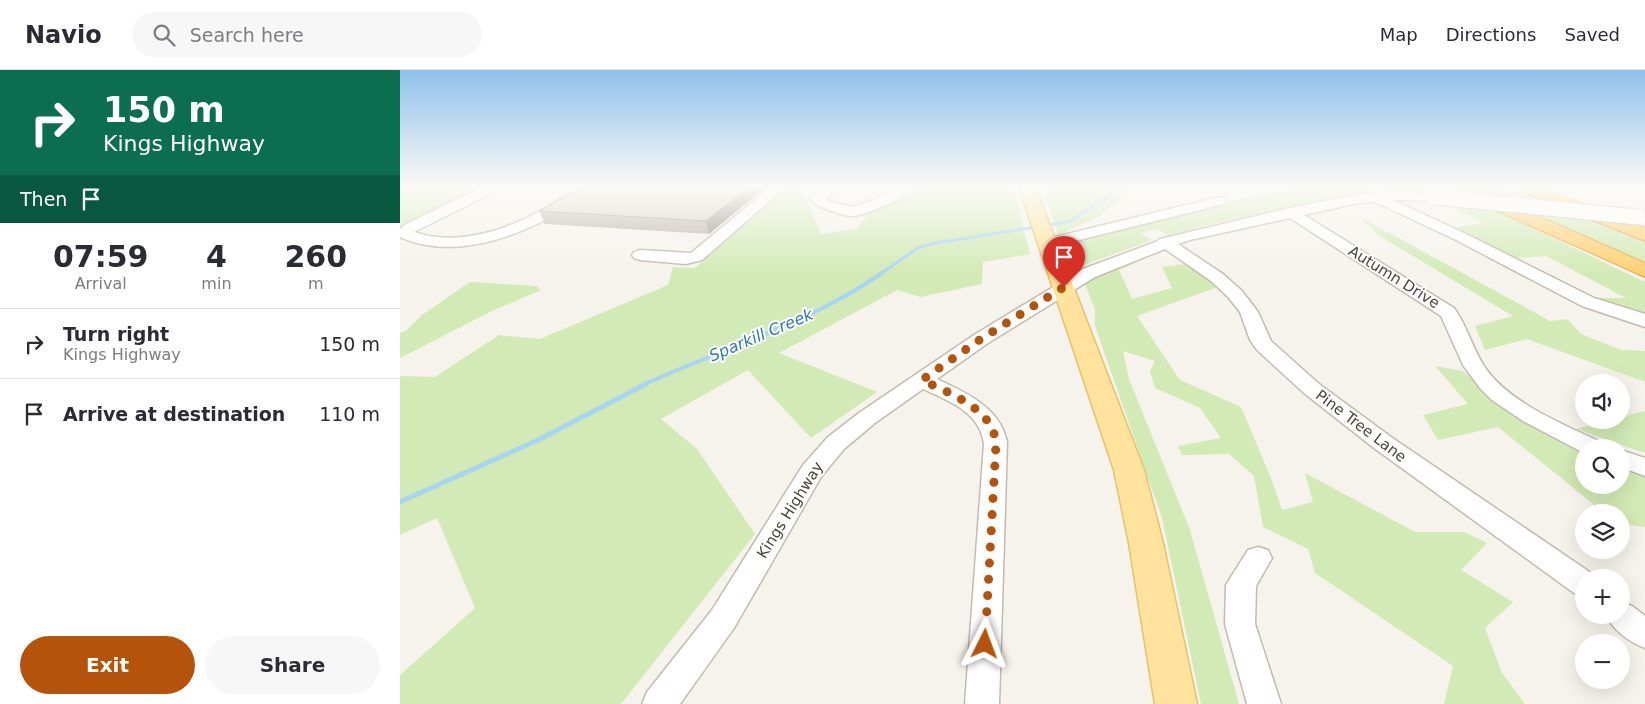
<!DOCTYPE html>
<html lang="en">
<head>
<meta charset="utf-8">
<style>
	:root { --surface:#fff; --page:#f7f7f7; --text:#2b2b33; --muted:#7c7c81; --line:#e1e1e2; --accent:#b45309 }
	body { margin:0; font-family:"DejaVu Sans",sans-serif; background:var(--page); color:var(--text); height:100vh; display:flex; flex-direction:column; font-size:19px; white-space:nowrap }
	* { box-sizing:border-box; margin:0 }
	p { font-size:16px; color:var(--muted) }
	.icon { flex:none; width:28px; height:28px; fill:none; stroke:currentColor; stroke-width:2; stroke-linecap:round; stroke-linejoin:round }
	.map { position:relative; flex:1; overflow:hidden }
	.details { display:flex; flex-direction:column; background:var(--surface); width:400px }
	.details>* { flex:none }
	.guide { background:#0b6e4f; color:#fff; overflow:hidden }
	.buttons { position:absolute; left:1175px; top:304px; display:grid; gap:10px }
	.buttons a { display:grid; place-items:center; width:55px; height:55px; border-radius:50%; background:var(--surface); box-shadow:0 5px 20px #0002; font-size:25px }
	.pin { position:absolute; display:grid; place-items:center; width:42px; height:42px; color:#fff; margin:-51px -21px; border-radius:50% 50% 50% 0; rotate:-45deg; box-shadow:0 0 5px #0007 }
	.pin .icon { rotate:45deg }
	.me { position:absolute; width:55px; margin:-28px; rotate:3deg; stroke-linejoin:round; filter:drop-shadow(0 0 4px #0008) }
	.turn { display:flex; align-items:center; gap:18px; height:105px; padding:0 20px; font-size:22px }
	.turn .icon { width:65px; height:65px; stroke-width:2.5 }
	.turn b { display:block; font-size:35px; line-height:42px }
	.then { display:flex; align-items:center; height:48px; padding:0 20px; background:#0003; gap:10px; font-size:19px }
	.eta { display:flex; justify-content:space-evenly; align-items:center; height:85px; text-align:center }
	.eta b { font-size:30px; font-weight:800; line-height:35px }
	.action { display:flex; gap:10px; margin-top:auto; padding:10px 20px }
	.action a { flex:1; height:58px; border-radius:30px; background:var(--accent); color:#fff; font-size:20px; font-weight:800; line-height:58px; text-align:center }
	.action a+a { background:var(--page); color:var(--text) }
	ul { padding:0; list-style:none }
	li { display:flex; align-items:center; gap:15px; height:70px; padding:0 20px; border-top:1px solid var(--line) }
	li div { flex:1 }
	li b { display:block; font-size:19px }
	li em { font-style:normal }
	header { display:flex; align-items:center; gap:30px; box-sizing:border-box; height:70px; padding:0 25px; background:var(--surface); border-bottom:1px solid var(--line) }
	header strong { font-size:24px }
	nav { display:flex; gap:28px; margin-inline-start:auto; font-size:18px }
	.search { width:350px; height:45px; background:var(--page); display:flex; align-items:center; gap:12px; box-sizing:border-box; padding:0 18px; border-radius:28px; color:var(--muted); font-size:19px }
	main { display:flex; flex:1; min-height:0 }
	.map>svg:first-child { display:block }
</style>
</head>
<body>
<header>
<strong>Navio</strong>
<div class="search"><svg class="icon" aria-label="search" viewBox="0 0 24 24"><circle cx="10" cy="10" r="6"/><path d="M15 15l6 6"/></svg>Search here</div>
<nav><a>Map</a><a>Directions</a><a>Saved</a></nav>
</header>
<main>
<section class="details">
<div class="guide">
<div class="turn"><svg class="icon" aria-label="right" viewBox="0 0 24 24"><path d="M7 20v-9h11M14 6l5 5-5 5"/></svg><div><b>150 m</b>Kings Highway</div></div>
<div class="then">Then<svg class="icon" aria-label="arrive" viewBox="0 0 24 24"><path d="M6 21V4h12l-3 4 3 4H6"/></svg></div>
</div>
<div class="eta">
<div><b>07:59</b><p>Arrival</p></div>
<div><b>4</b><p>min</p></div>
<div><b>260</b><p>m</p></div>
</div>
<ul>
<li><svg class="icon" aria-label="right" viewBox="0 0 24 24"><path d="M7 20v-9h11M14 6l5 5-5 5"/></svg><div><b>Turn right</b><p>Kings Highway</p></div><em>150 m</em></li>
<li><svg class="icon" aria-label="arrive" viewBox="0 0 24 24"><path d="M6 21V4h12l-3 4 3 4H6"/></svg><div><b>Arrive at destination</b></div><em>110 m</em></li>
</ul>
<div class="action"><a>Exit</a><a>Share</a></div>
</section>
<div class="map">
<svg width="1245" height="634" viewBox="0 0 1245 634">
	<rect width="100%" height="100%" fill="#f6f3ec"/>
	<g fill="#d2eab5">
		<polygon points="0,117 85,117 0,158"/>
		<polygon points="389,117 401,117 421,164 456,159 474,138 521,117 613,117 630,184 583,192 582,214 520,227 497,220 379,283 477,322 411,368 348,300 261,349 297,379 355,464 221,634 0,634 0,605 75,538 37,448 0,465 0,306 35,307 99,265 140,269 268,215 273,197 295,198"/>
		<polygon points="643,117 734,117 698,147 658,165"/>
		<polygon points="893,117 1044,117 1064,125 986,120 947,125 812,154 768,165 758,159 740,163 752,170 676,198 662,174 780,143"/>
		<path d="M1066,117C1101,117 1126,121 1159,134L1096,129Z"/>
		<polygon points="1042,131 1085,135 1245,212 1245,243 1192,228 1226,228 1146,186 1114,188 1052,158 1083,153"/>
		<polygon points="1120,139 1186,145 1245,171 1245,192"/>
		<polygon points="960,147 1150,251 1167,249 1181,264 1221,280 1245,281 1245,312 1127,269 1085,280 1075,256 1113,246 978,165"/>
		<polygon points="740,186 744,189 719,200 732,229 772,218 762,197 786,194 818,217 737,246 780,310 841,337 871,408 882,440 913,432 905,403 1015,462 1064,462 1087,473 1061,500 1113,532 1085,558 1102,603 1125,634 1044,634 1053,596 915,503 908,479 863,457 854,406 829,384 782,385 778,376 821,368 800,338 755,318 750,301 755,291 723,281 729,309 790,460 839,634 801,634 762,448 695,256 695,239 684,212"/>
		<polygon points="70,212 136,216 141,220 92,241 0,288 0,263 6,261 22,245"/>
		<polygon points="1035,296 1063,301 1113,343 1184,382 1184,415 1221,415 1221,397 1245,405 1245,457 1221,454 1221,442 1203,442 1098,357 1038,370 1023,345 1068,334"/>
		<polygon points="1245,341 1245,383 1176,359 1211,350 1221,350 1221,347"/>
	</g>
	<g fill="none" stroke-linecap="round" stroke-linejoin="round">
		<g stroke="#a9d4f2" stroke-width="3">
			<polyline points="645,156 670,151 723,117"/>
			<polyline points="480,204 518,178 535,173 637,157"/>
		</g>
		<path stroke="#a9d4f2" stroke-width="4" d="M243,315C323,278 409,254 482,203"/>
		<polyline stroke="#a9d4f2" stroke-width="5" points="0,432 138,370 246,314"/>
		<g stroke="#c2bbae" stroke-width="3">
			<g id="minor">
				<path d="M83,117H100L98,120L14,162C56,177 107,160 144,139C155,133 173,120 184,117C189,116 195,117 200,117C193,125 180,130 171,136C122,165 56,192 0,167V159L6,154Z"/>
				<polygon points="371,117 386,117 302,190 286,194 240,190 234,188 232,185 234,182 240,180 291,183"/>
				<path d="M431,117H448L425,130L452,137L471,131L500,117H517C509,126 465,146 452,146C443,146 414,136 409,129L411,126Z"/>
				<path d="M991,122L1040,124L1042,127L1035,131L993,130L1064,163L1194,228L1245,244V257L1182,236L1054,169L975,132L958,133L904,145L1054,238C1068,257 1073,281 1086,299C1110,333 1164,355 1201,372L1205,378H1184V383L1123,351L1092,330L1080,318L1063,295L1041,246L890,148L790,170L778,174L823,204L842,221L858,242L871,271L919,314L991,367L1194,505L1195,508H1184V526L1174,523L974,378L904,323L857,280L850,270L840,242L829,228L811,211L765,179L695,207L588,273L537,309C566,323 600,337 607,372L599,634H565L584,374C580,342 549,331 523,319L475,353L444,379L421,407L334,558L280,634H242L247,622L312,540L403,395L428,367L459,343L574,265L683,199L758,171L760,169L890,138L958,125Z"/>
				<polygon points="819,127 824,128 826,131 824,134 647,178 642,176 639,173 642,170"/>
				<polygon points="1221,380 1245,388 1245,406 1221,397"/>
				<polygon points="858,477 868,480 872,488 856,516 855,554 881,634 847,634 825,554 826,515 848,480"/>
				<path d="M1221,532L1232,536L1245,546V578C1229,572 1213,560 1206,545H1221Z"/>
			</g>
		</g>
		<g stroke="#e6c16a" stroke-width="3">
			<polygon id="major" points="619,117 635,117 744,400 763,473 797,634 755,634 729,473 714,400"/>
		</g>
		<g stroke="#e0a43c" stroke-width="2">
			<g id="highway">
				<polygon points="1051,117 1072,117 1245,193 1245,207 1053,121"/>
				<polygon points="1118,117 1140,117 1245,158 1245,171 1120,121"/>
			</g>
		</g>
		<use href="#minor" fill="#fff" fill-rule="evenodd"/>
		<use href="#major" fill="#ffe39c" fill-rule="evenodd"/>
		<use href="#highway" fill="#ffcf6e" fill-rule="evenodd"/>
		<g stroke="#9a9a9a" stroke-width="4">
			<polyline id="rail" points="0,119 5,117"/>
		</g>
		<use href="#rail" stroke="#fff" stroke-width="2.5" stroke-dasharray="8" stroke-linecap="butt"/>
		<g stroke="#c2bbae" stroke-width="17" stroke-linecap="butt">
			<polyline id="minor-bridge" points="1035,127 1237,147"/>
		</g>
		<use href="#minor-bridge" stroke="#fff" stroke-width="15"/>
	</g>
	<polygon fill="#bab2a6" points="366,117 309,164 145,154 139,141"/>
	<polygon fill="#979187" points="349,117 366,117 309,164 306,151"/>
	<polygon fill="#d8cfc1" stroke="#979187" points="182,117 349,117 306,151 139,141"/>
	<linearGradient id="sky" x2="0" y2="1"><stop stop-color="#8fc1ec"/><stop offset="0.57" stop-color="#fbfaf6"/><stop offset="1" stop-color="#fbfaf6" stop-opacity="0"/></linearGradient>
	<rect width="1245" height="205" fill="url(#sky)"/>
	<g fill="none" stroke-linecap="round" stroke-linejoin="round">
		<path stroke="#b45309" stroke-width="9" stroke-dasharray="0 16.2" d="M585,574L596,374C595,368 594,361 591,356C576,332 546,322 522,310L581,269L664,217"/>
	</g>
	<g text-anchor="middle" dominant-baseline="central" stroke-width="4" stroke-linejoin="round" paint-order="stroke">
		<g font-size="15" fill="#4b4439" stroke="#fff">
			<text transform="translate(994 207) rotate(32)">Autumn Drive</text>
			<text transform="translate(961 356) rotate(37)">Pine Tree Lane</text>
			<text transform="translate(390 440) rotate(-58)">Kings Highway</text>
		</g>
		<g font-size="16" font-style="italic" fill="#2e7ab2" stroke="#fff">
			<text transform="translate(361 265) rotate(-23)">Sparkill Creek</text>
		</g>
	</g>
</svg>
<div class="buttons">
<a><svg class="icon" aria-label="sound" viewBox="0 0 24 24"><path d="M4 9h4l5-4v14l-5-4H4zM17 9q2 3 0 6"/></svg></a>
<a><svg class="icon" aria-label="search" viewBox="0 0 24 24"><circle cx="10" cy="10" r="6"/><path d="M15 15l6 6"/></svg></a>
<a><svg class="icon" aria-label="layers" viewBox="0 0 24 24"><path d="M12 4l9 5-9 5-9-5zM3 14l9 5 9-5"/></svg></a>
<a>+</a>
<a>−</a>
</div>
<div class="pin" style="left:664px;top:217px;background:#d93025"><svg class="icon" aria-label="arrive" viewBox="0 0 24 24"><path d="M6 21V4h12l-3 4 3 4H6"/></svg></div>
<svg class="me" style="left:585px;top:574px" viewBox="-20 -20 40 40"><path d="M0-17L14 15 0 8-14 15z" fill="#b45309" stroke="#fff" stroke-width="4"/></svg>
</div>
</main>
</body>
</html>
